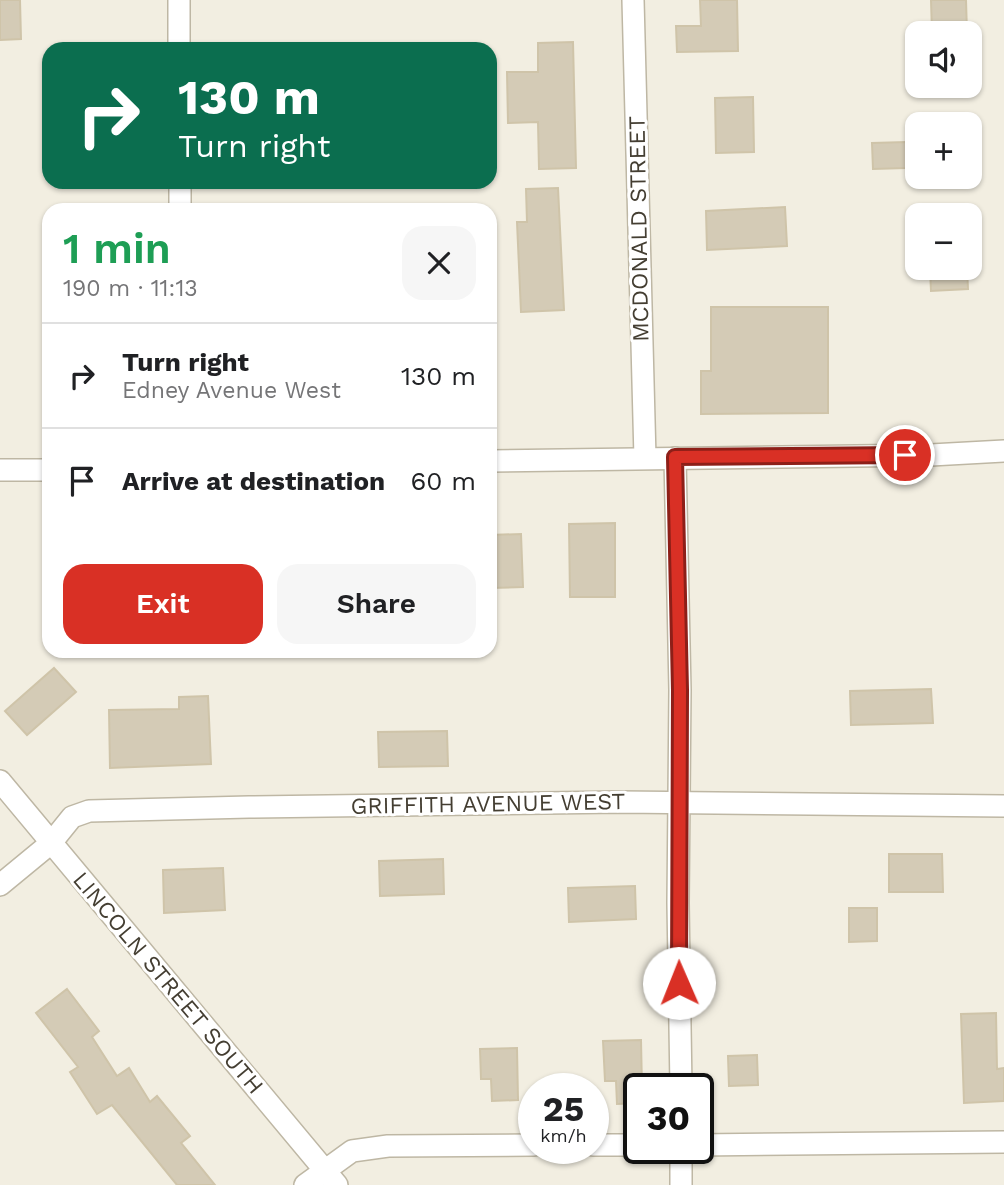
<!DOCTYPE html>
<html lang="en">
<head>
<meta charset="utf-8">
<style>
	:root { --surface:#fff; --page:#f6f6f6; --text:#202124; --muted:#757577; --line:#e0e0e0; --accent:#d93025 }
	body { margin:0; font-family:"Work Sans",sans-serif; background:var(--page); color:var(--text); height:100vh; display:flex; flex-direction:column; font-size:26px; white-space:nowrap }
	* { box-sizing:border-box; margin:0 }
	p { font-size:23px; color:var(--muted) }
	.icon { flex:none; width:38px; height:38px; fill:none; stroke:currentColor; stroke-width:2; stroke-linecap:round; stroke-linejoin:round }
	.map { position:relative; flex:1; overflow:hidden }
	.drawer { position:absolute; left:42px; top:203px; width:455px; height:455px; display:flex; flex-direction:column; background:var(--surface); border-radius:21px; box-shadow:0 2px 5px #0004 }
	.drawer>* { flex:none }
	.hud { position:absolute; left:42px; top:42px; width:455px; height:147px; border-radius:21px; box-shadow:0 2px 5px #0004; background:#0b6e4f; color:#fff; overflow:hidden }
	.fabs { position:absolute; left:905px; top:21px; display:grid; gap:14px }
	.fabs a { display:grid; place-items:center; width:77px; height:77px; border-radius:14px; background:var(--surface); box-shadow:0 2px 5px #0004; font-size:35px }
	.speed { position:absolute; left:518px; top:1073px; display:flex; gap:14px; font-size:35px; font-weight:700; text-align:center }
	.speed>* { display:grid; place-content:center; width:91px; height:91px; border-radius:50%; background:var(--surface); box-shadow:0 2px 5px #0004; line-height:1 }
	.speed small { font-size:18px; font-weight:400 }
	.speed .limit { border:4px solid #111; border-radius:10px; background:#fff; color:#111 }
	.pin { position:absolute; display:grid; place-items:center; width:60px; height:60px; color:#fff; margin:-30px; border:4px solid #fff; border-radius:50%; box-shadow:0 2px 7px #0007 }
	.me { position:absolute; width:77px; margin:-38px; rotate:359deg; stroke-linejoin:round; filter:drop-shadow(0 0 5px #0008) }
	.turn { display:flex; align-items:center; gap:24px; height:147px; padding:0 21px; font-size:32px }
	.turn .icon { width:91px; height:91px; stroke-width:2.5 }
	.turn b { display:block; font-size:49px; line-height:60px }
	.round { display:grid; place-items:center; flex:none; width:74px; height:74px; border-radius:21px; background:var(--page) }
	.summary { display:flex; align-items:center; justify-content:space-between; height:119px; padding:0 21px }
	h1 { font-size:42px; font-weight:600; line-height:52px; color:#1e9e55 }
	.button { display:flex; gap:14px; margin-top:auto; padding:14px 21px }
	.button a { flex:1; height:80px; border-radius:21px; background:var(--accent); color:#fff; font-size:28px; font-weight:600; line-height:80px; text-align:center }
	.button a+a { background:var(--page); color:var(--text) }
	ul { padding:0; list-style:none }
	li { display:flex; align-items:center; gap:21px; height:105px; padding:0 21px; border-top:2px solid var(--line) }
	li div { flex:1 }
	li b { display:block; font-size:26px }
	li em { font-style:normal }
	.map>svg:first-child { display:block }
</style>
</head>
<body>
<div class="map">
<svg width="1004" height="1185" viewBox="0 0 1004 1185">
	<rect width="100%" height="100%" fill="#f2eee1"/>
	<g fill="#d4cbb6" stroke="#cfc4a9" stroke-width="2">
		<polygon points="0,0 20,0 21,39 0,40"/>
		<polygon points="700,0 737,0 738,51 677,52 676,26 701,26"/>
		<polygon points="931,0 966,0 967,33 932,33"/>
		<polygon points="573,42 576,168 539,169 538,122 508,123 507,72 538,72 538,43"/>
		<polygon points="753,97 754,152 716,153 715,98"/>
		<polygon points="906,142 906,168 873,169 872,143"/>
		<polygon points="558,188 564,310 521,312 517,222 527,222 526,189"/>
		<polygon points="785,207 787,246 707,250 706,211"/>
		<polygon points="930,268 967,268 968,289 931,291"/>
		<polygon points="711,307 828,307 828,413 701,414 701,371 711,371"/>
		<polygon points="615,523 615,597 570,597 569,524"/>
		<polygon points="521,534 523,587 490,588 490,535"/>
		<polygon points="54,668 76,692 27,735 5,711"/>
		<polygon points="931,689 933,723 851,725 850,691"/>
		<polygon points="208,696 211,764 110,768 109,710 179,709 179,697"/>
		<polygon points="447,731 448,766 379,767 378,732"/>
		<polygon points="889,854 942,854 943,892 889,892"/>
		<polygon points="443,859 444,894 380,896 379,861"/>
		<polygon points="223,868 225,910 164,913 163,870"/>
		<polygon points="635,886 636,919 569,922 568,888"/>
		<polygon points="849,908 877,908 877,941 849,942"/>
		<polygon points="67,989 99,1031 92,1037 117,1076 129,1068 150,1102 157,1096 190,1136 181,1143 215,1185 177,1185 112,1105 97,1114 70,1072 78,1067 36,1013"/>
		<polygon points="996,1013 997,1069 1004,1068 1004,1101 964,1103 961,1014"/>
		<polygon points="641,1040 642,1088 639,1088 639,1103 617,1104 616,1081 605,1081 603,1041"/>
		<polygon points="517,1048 518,1100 492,1101 491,1079 481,1079 480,1049"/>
		<polygon points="757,1055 758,1085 729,1086 728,1056"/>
	</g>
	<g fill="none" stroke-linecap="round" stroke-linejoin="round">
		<g stroke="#beb7a4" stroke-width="24">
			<g id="minor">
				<polyline points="179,0 179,49"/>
				<polyline points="633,0 645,458"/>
				<polyline points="180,182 180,210"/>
				<polyline points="675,458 680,690 678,903 681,1088"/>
				<polyline points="490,461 931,455 1004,451"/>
				<polyline points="0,470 49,470"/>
				<polyline points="0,781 337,1185"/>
				<polyline points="0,885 51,843 72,817 89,811 249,807 620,802 1004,806"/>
				<polyline points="593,1145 639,1145"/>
				<polyline points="698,1145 1004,1142"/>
				<polyline points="305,1185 352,1151 388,1146 534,1145"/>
				<polyline points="681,1185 681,1148"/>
			</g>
		</g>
		<use href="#minor" stroke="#fff" stroke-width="21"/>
	</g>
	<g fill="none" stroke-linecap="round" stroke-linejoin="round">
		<g stroke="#8d1f18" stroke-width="18">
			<polyline id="route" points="679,983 680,690 675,457 905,455"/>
		</g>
		<use href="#route" stroke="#d93025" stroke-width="12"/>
	</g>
	<g text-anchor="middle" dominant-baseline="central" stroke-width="6" stroke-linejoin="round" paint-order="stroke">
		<g font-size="23" fill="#443e32" stroke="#fff">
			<text transform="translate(639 229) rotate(-91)">MCDONALD STREET</text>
			<text transform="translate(488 804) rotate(-1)">GRIFFITH AVENUE WEST</text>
			<text transform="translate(168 983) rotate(50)">LINCOLN STREET SOUTH</text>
		</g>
	</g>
</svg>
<div class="fabs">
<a><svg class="icon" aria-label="sound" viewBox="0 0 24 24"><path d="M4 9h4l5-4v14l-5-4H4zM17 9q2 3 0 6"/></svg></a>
<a>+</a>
<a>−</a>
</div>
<div class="speed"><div>25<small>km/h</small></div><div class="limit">30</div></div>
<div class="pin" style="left:905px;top:455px;background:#d93025"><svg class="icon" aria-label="arrive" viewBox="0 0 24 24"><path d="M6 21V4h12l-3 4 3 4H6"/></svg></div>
<svg class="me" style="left:679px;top:983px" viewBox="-20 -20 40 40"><circle r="19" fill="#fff"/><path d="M0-13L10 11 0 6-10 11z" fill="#d93025"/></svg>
<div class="hud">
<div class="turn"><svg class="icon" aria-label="right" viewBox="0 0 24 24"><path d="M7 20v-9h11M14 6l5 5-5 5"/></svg><div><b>130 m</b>Turn right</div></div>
</div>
<section class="drawer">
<div class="summary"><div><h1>1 min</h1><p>190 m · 11:13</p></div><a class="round"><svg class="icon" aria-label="close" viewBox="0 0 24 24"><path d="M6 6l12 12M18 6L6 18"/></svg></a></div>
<ul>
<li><svg class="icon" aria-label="right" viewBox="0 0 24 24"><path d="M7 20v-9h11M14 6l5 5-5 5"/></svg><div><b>Turn right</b><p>Edney Avenue West</p></div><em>130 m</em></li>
<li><svg class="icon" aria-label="arrive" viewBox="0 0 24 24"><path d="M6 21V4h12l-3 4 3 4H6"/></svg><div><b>Arrive at destination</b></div><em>60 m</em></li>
</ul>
<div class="button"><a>Exit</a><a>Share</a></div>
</section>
</div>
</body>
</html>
